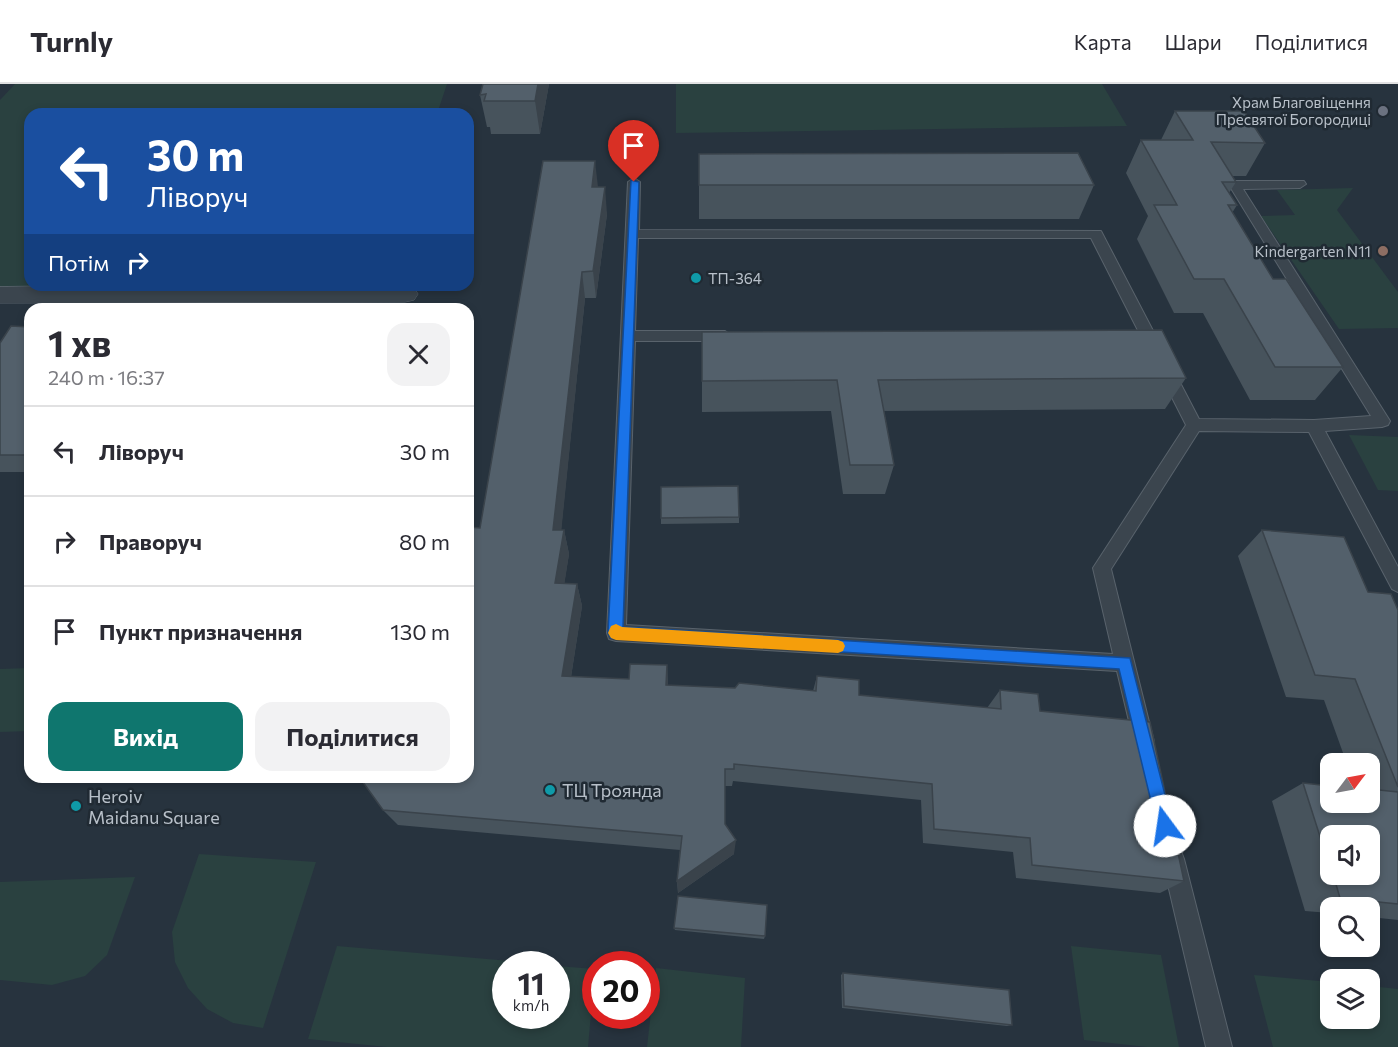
<!DOCTYPE html>
<html lang="uk">
<head>
<meta charset="utf-8">
<style>
	:root { --surface:#fff; --page:#f2f2f3; --text:#2b2b33; --muted:#7c7c81; --line:#e1e1e2; --accent:#0f766e }
	body { margin:0; font-family:Commissioner,sans-serif; background:var(--page); color:var(--text); height:100vh; display:flex; flex-direction:column; font-size:22px; white-space:nowrap }
	* { box-sizing:border-box; margin:0 }
	p { font-size:20px; color:var(--muted) }
	.icon { flex:none; width:33px; height:33px; fill:none; stroke:currentColor; stroke-width:2; stroke-linecap:round; stroke-linejoin:round }
	.map { position:relative; flex:1; overflow:hidden }
	.side { position:absolute; left:24px; top:219px; width:450px; height:480px; display:flex; flex-direction:column; background:var(--surface); border-radius:18px; box-shadow:0 3px 9px #0003 }
	.side>* { flex:none }
	.hud { position:absolute; left:24px; top:24px; width:450px; height:183px; border-radius:18px; box-shadow:0 3px 9px #0003; background:#1a4fa0; color:#fff; overflow:hidden }
	.needle { width:39px; rotate:58deg }
	.buttons { position:absolute; left:1320px; top:669px; display:grid; gap:12px }
	.buttons a { display:grid; place-items:center; width:60px; height:60px; border-radius:12px; background:var(--surface); box-shadow:0 3px 9px #0003; font-size:30px }
	.speed { position:absolute; left:492px; top:867px; display:flex; gap:12px; font-size:30px; font-weight:700; text-align:center }
	.speed>* { display:grid; place-content:center; width:78px; height:78px; border-radius:50%; background:var(--surface); box-shadow:0 3px 9px #0003; line-height:1 }
	.speed small { font-size:15px; font-weight:400 }
	.speed .limit { border:9px solid #d22; background:#fff; color:#111 }
	.pin { position:absolute; display:grid; place-items:center; width:51px; height:51px; color:#fff; margin:-62px -26px; border-radius:50% 50% 50% 0; rotate:-45deg; box-shadow:0 0 6px #0007 }
	.pin .icon { rotate:45deg }
	.me { position:absolute; width:66px; margin:-33px; rotate:346deg; stroke-linejoin:round; filter:drop-shadow(0 0 4px #0008) }
	.turn { display:flex; align-items:center; gap:21px; height:126px; padding:0 24px; font-size:27px }
	.turn .icon { width:78px; height:78px; stroke-width:2.5 }
	.turn b { display:block; font-size:42px; line-height:51px }
	.then { display:flex; align-items:center; height:57px; padding:0 24px; background:#0003; gap:12px; font-size:22px }
	.round { display:grid; place-items:center; flex:none; width:63px; height:63px; border-radius:18px; background:var(--page) }
	.headline { display:flex; align-items:center; justify-content:space-between; height:102px; padding:0 24px }
	h1 { font-size:36px; font-weight:700; line-height:45px }
	.action { display:flex; gap:12px; margin-top:auto; padding:12px 24px }
	.action a { flex:1; height:69px; border-radius:18px; background:var(--accent); color:#fff; font-size:24px; font-weight:700; line-height:69px; text-align:center }
	.action a+a { background:var(--page); color:var(--text) }
	ul { padding:0; list-style:none }
	li { display:flex; align-items:center; gap:18px; height:90px; padding:0 24px; border-top:2px solid var(--line) }
	li div { flex:1 }
	li b { display:block; font-size:22px }
	li em { font-style:normal }
	header { display:flex; align-items:center; gap:36px; box-sizing:border-box; height:84px; padding:0 30px; background:var(--surface); border-bottom:2px solid var(--line) }
	header strong { font-size:28px }
	nav { display:flex; gap:33px; margin-inline-start:auto; font-size:21px }
	.map>svg:first-child { display:block }
</style>
</head>
<body>
<header>
<strong>Turnly</strong>
<nav><a>Карта</a><a>Шари</a><a>Поділитися</a></nav>
</header>
<div class="map">
<svg width="1398" height="963" viewBox="0 0 1398 963">
	<rect width="100%" height="100%" fill="#27333e"/>
	<g fill="#2a4140">
		<polygon points="15,0 447,0 437,30 30,30 30,201 255,201 0,203 0,16"/>
		<polygon points="676,0 1102,0 1127,42 676,49"/>
		<polygon points="1353,104 1337,126 1398,208 1398,244 1339,245 1261,132 1295,131 1277,106"/>
		<polygon points="1349,351 1398,353 1398,407 1378,406"/>
		<polygon points="30,584 30,647 0,648 0,585"/>
		<polygon points="199,770 316,778 263,944 233,939 207,925 188,904 175,878 172,848"/>
		<polygon points="135,793 107,871 85,892 52,901 0,896 0,798"/>
		<polygon points="337,862 544,880 506,880 506,932 556,932 557,882 595,885 588,963 387,963 308,955"/>
		<polygon points="1071,862 1161,871 1179,963 1147,963 1084,956"/>
		<polygon points="656,884 745,894 741,963 647,963"/>
		<polygon points="1254,891 1330,898 1330,934 1370,934 1370,902 1398,905 1398,963 1273,963"/>
	</g>
	<g fill="none" stroke-linecap="round" stroke-linejoin="round">
		<g stroke="#59636c" stroke-width="2">
			<g id="lane">
				<path d="M634,94L640,98L639,146L1101,147L1199,335L1314,336L1371,332L1229,101L1235,97H1304L1306,100L1300,104L1243,105L1390,337L1388,341L1382,343L1325,347L1398,483V508L1392,505L1309,348L1199,347L1111,485L1154,658L1151,665L1144,668L1137,665L1134,658L1117,587L616,557L609,555L607,549L628,98ZM638,154H1091L1186,341L1093,484L1113,570L626,541L635,257H725L732,252L725,247H635Z"/>
				<polygon points="1173,764 1181,767 1184,775 1232,963 1206,963 1162,775 1165,767"/>
			</g>
		</g>
		<g stroke="#59636c" stroke-width="1">
			<polygon id="street" points="124,201 405,202 414,204 418,210 414,216 405,218 0,219 0,203"/>
		</g>
		<use href="#lane" fill="#3b454e" fill-rule="evenodd"/>
		<use href="#street" fill="#3b454e" fill-rule="evenodd"/>
	</g>
	<g fill="#47535c" fill-rule="evenodd">
		<polygon points="549,0 540,50 491,50 490,43 487,43 480,11"/>
		<polygon points="1175,27 1265,59 1246,92 1232,92 1236,98 1229,109 1237,121 1232,129 1273,195 1343,283 1315,316 1250,316 1203,229 1174,229 1137,155 1148,132 1126,89 1141,56 1161,56"/>
		<polygon points="699,70 1094,101 1079,135 699,135"/>
		<polygon points="598,103 607,130 596,214 585,214 561,446 564,446 569,470 564,500 577,500 582,522 571,593 629,595 667,581 668,601 813,607 817,592 859,611 987,624 1000,606 1040,627 1184,797 1160,809 1016,794 1013,768 923,759 921,716 733,697 732,702 725,702 725,740 734,770 678,809 677,797 680,766 398,741 383,726"/>
		<polygon points="30,243 30,388 0,388 0,259"/>
		<polygon points="702,248 1186,294 1165,325 884,327 894,381 885,410 843,410 831,327 702,328"/>
		<polygon points="739,433 739,439 661,440 661,434"/>
		<path d="M1262,446L1398,526V836L1370,833V824H1330V829L1305,827L1272,717L1303,699L1370,718V680H1347L1324,616L1286,613L1238,472ZM1330,752L1370,790H1330Z"/>
		<polygon points="674,844 765,852 764,855 675,846"/>
		<polygon points="843,889 1012,941 1007,942 842,924 841,891"/>
	</g>
	<g fill="#3a434b">
		<polygon points="538,0 549,0 540,50 535,17"/>
		<polygon points="595,77 598,103 592,103"/>
		<polygon points="605,103 607,130 596,214 593,187"/>
		<polygon points="582,188 585,214 559,469 553,446"/>
		<polygon points="564,446 569,470 561,522 555,499"/>
		<polygon points="577,500 582,522 568,612 562,592"/>
		<polygon points="667,581 668,601 666,601"/>
		<polygon points="736,756 734,770 678,809 677,797"/>
	</g>
	<g fill="#53606b" stroke="#3a434b" stroke-width="1.5">
		<polygon points="483,0 538,0 535,17 484,17 486,10 480,11"/>
		<polygon points="1175,27 1244,27 1265,59 1211,58 1236,98 1222,98 1237,121 1228,121 1273,195 1286,195 1343,283 1275,283 1224,195 1194,195 1154,121 1177,121 1141,56 1193,56"/>
		<polygon points="1078,69 1094,101 699,101 699,70"/>
		<polygon points="543,77 595,77 592,103 605,103 593,187 582,188 553,446 564,446 555,499 577,500 562,592 629,595 630,580 667,581 666,601 735,604 739,599 816,607 817,592 859,596 859,611 1001,625 1000,606 1038,610 1040,627 1150,638 1184,797 1032,781 1030,754 934,745 932,700 734,680 734,685 725,685 725,740 736,756 677,797 682,752 383,726 360,694 360,693 468,693 468,443 480,444"/>
		<polygon points="11,242 30,243 30,371 0,371 0,259"/>
		<polygon points="1162,246 1186,294 878,296 894,381 850,381 837,296 702,297 702,248"/>
		<polygon points="738,402 739,433 661,434 661,403"/>
		<polygon points="1262,446 1344,453 1368,508 1391,510 1398,526 1398,703 1355,595 1315,591"/>
		<polygon points="1303,699 1330,702 1330,718 1370,718 1370,705 1398,708 1398,820 1340,814 1333,790 1370,790 1370,752 1330,752 1330,784"/>
		<polygon points="678,812 767,821 765,852 674,844"/>
		<polygon points="843,889 1009,906 1012,941 844,922"/>
	</g>
	<polygon fill="#1a73e8" stroke="#114b97" stroke-width="1.5" points="631,96 639,98 623,543 1130,574 1173,742 1171,748 1165,750 1159,748 1157,742 1119,585 611,554 608,549"/>
	<polygon fill="#f59e0b" points="616,540 622,543 838,556 843,558 845,562 843,567 838,569 616,556 611,554 608,549 611,542"/>
	<circle fill="#6b7280" stroke="#202a33" stroke-width="2" cx="1383" cy="27" r="6"/>
	<circle fill="#8d6e63" stroke="#202a33" stroke-width="2" cx="1383" cy="167" r="6"/>
	<g fill="#0f9aa8" stroke="#202a33" stroke-width="2">
		<circle cx="696" cy="194" r="6"/>
		<circle cx="550" cy="706" r="6"/>
		<circle cx="76" cy="722" r="6"/>
	</g>
	<g text-anchor="middle" dominant-baseline="central" stroke-width="5" stroke-linejoin="round" paint-order="stroke">
		<g font-size="15" fill="#b8c0c9" stroke="#202a33" text-anchor="end">
			<text x="1371" y="18">Храм Благовіщення<tspan x="1371" dy="17">Пресвятої Богородиці</tspan></text>
			<text x="1371" y="167">Kindergarten N11</text>
			<text x="708" y="194" text-anchor="start">ТП-364</text>
		</g>
		<g font-size="18" fill="#b8c0c9" stroke="#202a33" text-anchor="start">
			<text x="562" y="706">ТЦ Троянда</text>
			<text x="88" y="712">Heroiv<tspan x="88" dy="21">Maidanu Square</tspan></text>
		</g>
	</g>
</svg>
<div class="buttons">
<a><svg class="needle" viewBox="-14 -14 28 28"><path d="M0-13l5 13h-10z" fill="#e53935"/><path d="M0 13l5-13h-10z" fill="#7c7c81"/></svg></a>
<a><svg class="icon" aria-label="sound" viewBox="0 0 24 24"><path d="M4 9h4l5-4v14l-5-4H4zM17 9q2 3 0 6"/></svg></a>
<a><svg class="icon" aria-label="search" viewBox="0 0 24 24"><circle cx="10" cy="10" r="6"/><path d="M15 15l6 6"/></svg></a>
<a><svg class="icon" aria-label="layers" viewBox="0 0 24 24"><path d="M12 4l9 5-9 5-9-5zM3 14l9 5 9-5"/></svg></a>
</div>
<div class="speed"><div>11<small>km/h</small></div><div class="limit">20</div></div>
<div class="pin" style="left:634px;top:98px;background:#d93025"><svg class="icon" aria-label="arrive" viewBox="0 0 24 24"><path d="M6 21V4h12l-3 4 3 4H6"/></svg></div>
<svg class="me" style="left:1165px;top:742px" viewBox="-20 -20 40 40"><circle r="19" fill="#fff"/><path d="M0-13L10 11 0 6-10 11z" fill="#1a73e8"/></svg>
<div class="hud">
<div class="turn"><svg class="icon" aria-label="left" viewBox="0 0 24 24"><path d="M17 20v-9H6M10 6l-5 5 5 5"/></svg><div><b>30 m</b>Ліворуч</div></div>
<div class="then">Потім<svg class="icon" aria-label="right" viewBox="0 0 24 24"><path d="M7 20v-9h11M14 6l5 5-5 5"/></svg></div>
</div>
<section class="side">
<div class="headline"><div><h1>1 хв</h1><p>240 m · 16:37</p></div><a class="round"><svg class="icon" aria-label="close" viewBox="0 0 24 24"><path d="M6 6l12 12M18 6L6 18"/></svg></a></div>
<ul>
<li><svg class="icon" aria-label="left" viewBox="0 0 24 24"><path d="M17 20v-9H6M10 6l-5 5 5 5"/></svg><div><b>Ліворуч</b></div><em>30 m</em></li>
<li><svg class="icon" aria-label="right" viewBox="0 0 24 24"><path d="M7 20v-9h11M14 6l5 5-5 5"/></svg><div><b>Праворуч</b></div><em>80 m</em></li>
<li><svg class="icon" aria-label="arrive" viewBox="0 0 24 24"><path d="M6 21V4h12l-3 4 3 4H6"/></svg><div><b>Пункт призначення</b></div><em>130 m</em></li>
</ul>
<div class="action"><a>Вихід</a><a>Поділитися</a></div>
</section>
</div>
</body>
</html>
